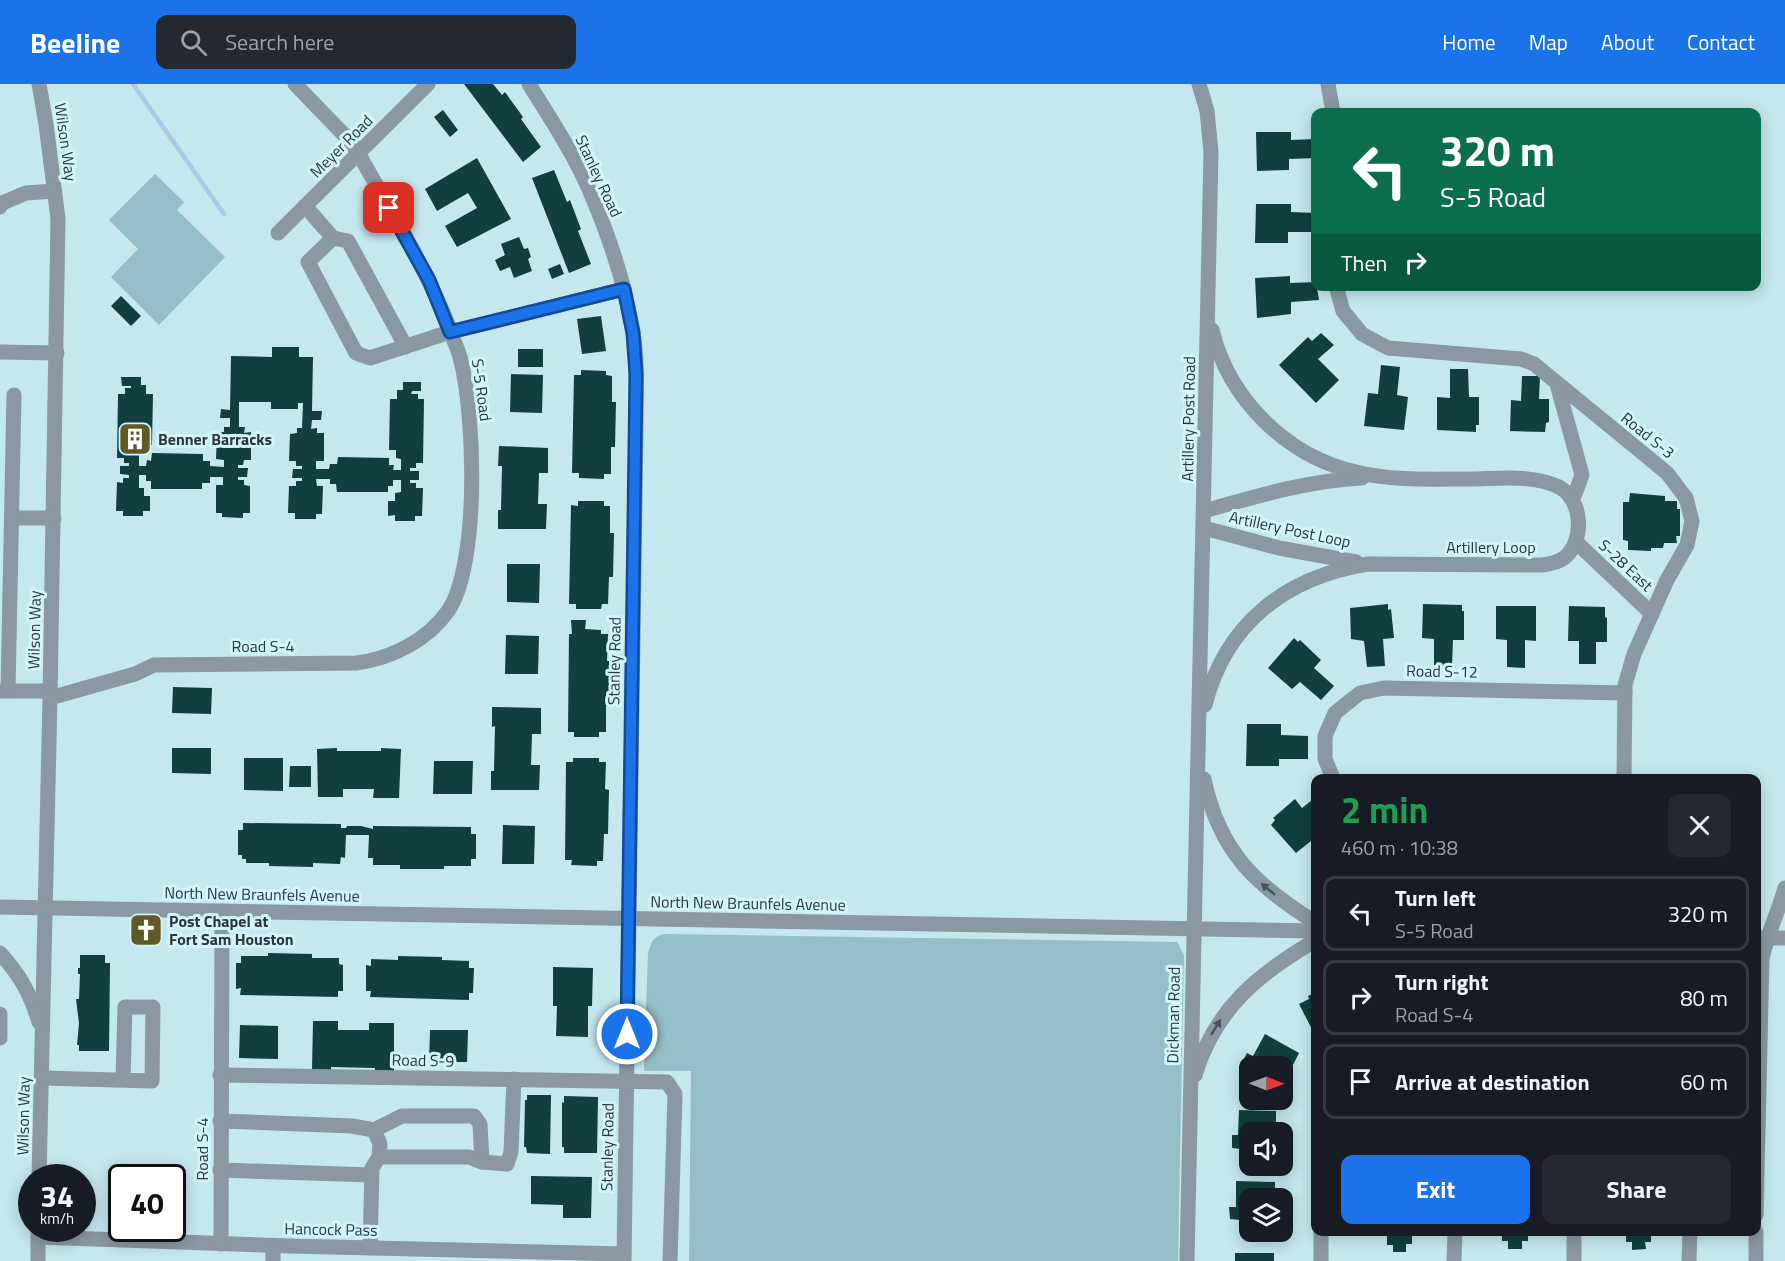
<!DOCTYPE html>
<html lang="en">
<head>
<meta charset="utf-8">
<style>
	:root { --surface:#171b24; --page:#242831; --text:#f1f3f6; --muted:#9ea1a6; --line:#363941; --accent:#1a73e8 }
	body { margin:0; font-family:"Titillium Web",sans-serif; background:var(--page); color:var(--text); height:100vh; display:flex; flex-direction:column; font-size:22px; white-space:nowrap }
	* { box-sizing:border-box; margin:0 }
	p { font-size:20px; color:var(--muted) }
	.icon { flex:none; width:33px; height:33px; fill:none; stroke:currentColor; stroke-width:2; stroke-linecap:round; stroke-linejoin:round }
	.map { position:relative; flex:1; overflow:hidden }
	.sheet { position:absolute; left:1311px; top:690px; width:450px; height:462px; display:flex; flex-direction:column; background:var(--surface); border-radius:12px; box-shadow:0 3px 15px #0003 }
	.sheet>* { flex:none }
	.banner { position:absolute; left:1311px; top:24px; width:450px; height:183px; border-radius:12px; box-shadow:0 3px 15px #0003; background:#0b6e4f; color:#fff; overflow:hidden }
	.needle { width:39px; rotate:91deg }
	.tools { position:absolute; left:1239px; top:972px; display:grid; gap:12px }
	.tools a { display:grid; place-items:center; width:54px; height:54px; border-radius:12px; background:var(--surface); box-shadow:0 3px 15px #0003; font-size:30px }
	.speed { position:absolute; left:18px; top:1080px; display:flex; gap:12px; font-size:30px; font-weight:700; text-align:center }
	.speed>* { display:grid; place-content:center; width:78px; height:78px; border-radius:50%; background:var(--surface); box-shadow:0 3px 15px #0003; line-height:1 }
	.speed small { font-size:15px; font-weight:400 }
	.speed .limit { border:3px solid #111; border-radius:9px; background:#fff; color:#111 }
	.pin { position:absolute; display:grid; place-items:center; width:51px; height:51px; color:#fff; margin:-26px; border-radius:12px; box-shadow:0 3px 9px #0006 }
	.me { position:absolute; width:66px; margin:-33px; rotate:0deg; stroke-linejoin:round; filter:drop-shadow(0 0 4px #0008) }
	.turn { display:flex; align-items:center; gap:21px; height:126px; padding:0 30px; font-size:27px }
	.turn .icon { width:78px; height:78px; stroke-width:2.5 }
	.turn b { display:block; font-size:42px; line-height:51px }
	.then { display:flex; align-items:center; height:57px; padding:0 30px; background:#0003; gap:12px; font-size:22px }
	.round { display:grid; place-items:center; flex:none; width:63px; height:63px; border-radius:12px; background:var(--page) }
	.overview { display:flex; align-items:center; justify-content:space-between; height:102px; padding:0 30px }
	h1 { font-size:36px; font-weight:700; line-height:45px; color:#1e9e55 }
	.primary-button { display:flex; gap:12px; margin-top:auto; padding:12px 30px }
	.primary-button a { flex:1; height:69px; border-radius:12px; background:var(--accent); color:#fff; font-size:24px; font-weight:700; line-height:69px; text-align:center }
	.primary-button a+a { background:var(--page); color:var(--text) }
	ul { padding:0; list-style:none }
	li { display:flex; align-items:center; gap:18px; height:75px; margin:0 12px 9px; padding:0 18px; border:3px solid var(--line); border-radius:12px }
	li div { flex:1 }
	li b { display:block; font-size:22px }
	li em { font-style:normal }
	header { display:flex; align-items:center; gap:36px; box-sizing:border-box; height:84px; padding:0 30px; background:var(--accent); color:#fff }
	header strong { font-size:28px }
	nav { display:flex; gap:33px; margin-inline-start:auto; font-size:21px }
	.search { width:420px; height:54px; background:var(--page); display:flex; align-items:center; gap:15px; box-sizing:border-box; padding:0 21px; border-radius:12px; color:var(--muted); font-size:22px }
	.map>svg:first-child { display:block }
</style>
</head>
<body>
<header>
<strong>Beeline</strong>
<div class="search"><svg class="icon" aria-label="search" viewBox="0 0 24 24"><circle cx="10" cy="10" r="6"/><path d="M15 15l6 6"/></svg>Search here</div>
<nav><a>Home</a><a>Map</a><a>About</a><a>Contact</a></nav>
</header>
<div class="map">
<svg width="1785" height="1177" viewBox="0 0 1785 1177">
	<rect width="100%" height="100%" fill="#c5e7ee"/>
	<g fill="#94bec8">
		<polygon points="155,90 184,118 177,126 225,173 159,241 111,193 138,165 109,136"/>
		<path d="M664,850L1177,858L1184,871L1178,1177H689L691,987H645L644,985L648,870C651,859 652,853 664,850Z"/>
	</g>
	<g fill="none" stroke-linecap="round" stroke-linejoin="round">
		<polyline stroke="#b1c6e5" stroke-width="4.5" points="133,0 224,130"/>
	</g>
	<g fill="#113f3d">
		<polygon points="464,0 493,0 502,11 505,8 523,33 521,35 541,63 523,78"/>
		<polygon points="443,26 458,46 450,53 434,33"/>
		<polygon points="1256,48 1291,48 1291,56 1316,55 1316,74 1289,75 1289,86 1257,87"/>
		<polygon points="477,74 511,135 457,163 445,142 477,124 468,109 437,127 425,105"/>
		<polygon points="554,86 567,118 570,116 581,145 578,147 591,180 569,189 532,94"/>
		<polygon points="1256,120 1291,120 1291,128 1316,129 1316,148 1288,148 1288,159 1255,159"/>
		<polygon points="519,153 524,165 528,164 531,173 528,175 532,187 514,194 510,183 500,187 495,176 505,171 501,160"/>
		<polygon points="560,180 564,190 552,195 548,185"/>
		<polygon points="1290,192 1290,199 1316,198 1319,216 1291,218 1291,230 1257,234 1255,194"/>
		<polygon points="121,212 141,232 131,242 111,222"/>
		<polygon points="601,232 606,267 582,270 577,235"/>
		<polygon points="1321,249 1334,261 1318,275 1339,296 1316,319 1279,281 1308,253 1312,257"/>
		<polygon points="272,263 299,263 299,273 313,273 312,327 322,327 321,336 312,336 311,345 317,344 317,349 324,349 324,377 316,377 316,385 329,385 330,380 337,380 338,373 389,374 389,381 394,381 393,386 401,386 401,375 396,374 396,366 389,366 390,315 397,315 397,306 403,306 403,298 421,298 421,307 412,307 411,310 418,310 418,315 424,315 423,379 416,379 416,384 410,384 410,387 419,387 419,396 410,396 410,399 416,399 416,404 423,404 422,432 415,432 415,437 395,437 395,431 388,432 388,417 395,417 395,409 401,408 401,396 393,396 393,402 388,402 388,408 337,408 336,400 330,400 330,395 316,395 317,402 323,402 322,430 316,430 316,435 295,435 295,429 288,429 289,402 296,402 296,397 302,397 302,394 292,394 293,385 302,385 302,382 296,382 296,377 289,377 290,350 297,349 297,344 302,344 303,319 298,319 298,325 271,325 271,318 239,318 239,343 245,343 244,349 251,348 251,376 244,376 243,381 238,381 238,384 248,384 247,393 238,393 238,396 244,396 244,401 250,402 250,429 243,429 243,434 222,433 222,429 216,429 216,401 223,401 223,393 210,393 210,399 202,399 202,405 151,405 151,397 146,397 146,391 139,391 139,404 144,404 144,412 150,412 150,427 143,427 143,432 123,432 123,427 116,427 117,398 123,399 123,394 129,394 129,391 120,390 120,382 129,382 129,379 124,379 124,374 117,374 118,310 125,310 125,304 131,304 131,302 122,302 121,293 141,293 141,301 146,301 146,310 153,310 152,361 145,361 145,369 139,369 139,382 146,382 147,376 151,377 152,369 203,370 203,377 210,377 210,382 224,383 224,376 216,375 217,348 224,348 224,343 230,343 230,334 220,334 221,325 230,326 231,272 272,273"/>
		<rect x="518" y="265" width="25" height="18"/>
		<polygon points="1381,281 1400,283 1397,311 1408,313 1404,346 1364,342 1368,309 1378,310"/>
		<polygon points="1450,285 1468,285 1469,313 1479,313 1479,341 1476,341 1476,348 1437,346 1437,313 1450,314"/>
		<polygon points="581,286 606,287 606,291 612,292 612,318 616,318 615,363 611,363 611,390 604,390 604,395 579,394 579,389 572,389 574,291 581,291"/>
		<polygon points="511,290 543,291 542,329 510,328"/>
		<polygon points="1522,292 1540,292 1539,315 1549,315 1549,338 1546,339 1545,348 1510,347 1511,316 1521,317"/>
		<polygon points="499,362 548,364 548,389 539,389 538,420 547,420 546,445 498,445 498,426 501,426 502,382 498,382"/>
		<polygon points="1630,409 1665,412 1665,417 1677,417 1677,425 1680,425 1680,452 1676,452 1677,459 1664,459 1663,464 1651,464 1651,467 1628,466 1628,457 1623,456 1623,418 1629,418"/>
		<polygon points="578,417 604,417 604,422 610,422 610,449 614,449 613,493 609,493 608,520 602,520 601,525 576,525 576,520 569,520 571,421 578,422"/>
		<polygon points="507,480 540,480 539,519 507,518"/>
		<polygon points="1388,520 1388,526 1391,525 1394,554 1383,555 1385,582 1367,583 1364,557 1351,555 1350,524"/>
		<polygon points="1423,520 1462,521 1462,527 1464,527 1464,556 1453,556 1452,581 1434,581 1434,555 1422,554"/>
		<polygon points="1496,522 1536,522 1536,557 1525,556 1525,584 1507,583 1507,556 1496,555"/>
		<polygon points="1569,522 1605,523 1605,533 1607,534 1607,558 1596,558 1596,580 1579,580 1579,557 1568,557"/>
		<polygon points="571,536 586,536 585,545 601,546 601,550 608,550 607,577 611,577 610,622 606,622 606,648 599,648 599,653 574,653 574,648 568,648 569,550 572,550"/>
		<polygon points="506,551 539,552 538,590 505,590"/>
		<polygon points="1294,554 1298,558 1300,556 1321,576 1314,584 1334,602 1321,616 1300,598 1292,605 1268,584"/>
		<polygon points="173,603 212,604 211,630 172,629"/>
		<polygon points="492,623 541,624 541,650 532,650 531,681 540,681 539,706 491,706 491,687 494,687 495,642 492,643"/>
		<polygon points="1247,640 1281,640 1281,651 1308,652 1308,675 1279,675 1279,682 1246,682"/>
		<polygon points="172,664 211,664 211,690 172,689"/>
		<polygon points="337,664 337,667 381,667 381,664 401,665 399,714 373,714 374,705 343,705 343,713 318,713 317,665"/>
		<polygon points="244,674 283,674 283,707 244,706"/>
		<polygon points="573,674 599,674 599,678 606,678 605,705 609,706 608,750 604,750 603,777 597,777 597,782 571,781 572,776 565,776 566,678 573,678"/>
		<polygon points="434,677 473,677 472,710 433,710"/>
		<polygon points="290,682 311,682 311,703 289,703"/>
		<polygon points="1316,713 1316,753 1296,769 1271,741 1275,736 1273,734 1295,715 1302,724"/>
		<polygon points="243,739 341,740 341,744 346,744 347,742 361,742 373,745 373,742 471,743 471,750 476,750 476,775 471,775 471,782 444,782 444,785 400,785 400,781 373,781 373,774 368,774 369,751 346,751 345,774 341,773 340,780 313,779 313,783 269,782 269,779 246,779 246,775 242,775 242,771 238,771 238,746 243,746"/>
		<polygon points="503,741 535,742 534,780 502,780"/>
		<polygon points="268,869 312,870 312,874 339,874 339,880 343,881 343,907 338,907 338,913 240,911 241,904 236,905 236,879 241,879 241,872 268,872"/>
		<polygon points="80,871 105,871 105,879 110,879 109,967 79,967 79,961 77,961 79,939 76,915 79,915 80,890 78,890 78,884 80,884"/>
		<polygon points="398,872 442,873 442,876 469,877 469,884 474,884 473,909 469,909 469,916 370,913 371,907 366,907 366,881 371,882 371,875 398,876"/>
		<polygon points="553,883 593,884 592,922 588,922 588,953 556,952 557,922 553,922"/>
		<polygon points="1316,908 1316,953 1299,920 1309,915 1308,912"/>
		<polygon points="313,937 338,937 338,946 369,946 369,939 394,939 394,987 375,987 375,984 331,983 331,986 312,986"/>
		<polygon points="240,941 278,942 278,975 239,974"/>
		<polygon points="430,946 468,946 467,978 429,978"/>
		<polygon points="1265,950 1299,969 1293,981 1283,976 1279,982 1250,982 1250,987 1241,981 1247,969 1253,972"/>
		<polygon points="527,1011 551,1011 550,1070 527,1069 526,1063 524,1063 525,1016 527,1016"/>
		<polygon points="564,1012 598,1013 597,1069 564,1069 564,1063 562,1063 562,1018 564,1019"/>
		<polygon points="1239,1026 1276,1027 1276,1041 1265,1041 1265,1048 1250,1048 1250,1066 1232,1064 1232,1051 1238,1051"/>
		<polygon points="531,1092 592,1093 591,1134 563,1134 563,1121 531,1120"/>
		<polygon points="1236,1097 1275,1098 1275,1112 1250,1114 1250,1137 1230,1135 1229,1123 1236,1123"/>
		<polygon points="1381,1148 1412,1148 1412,1160 1406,1160 1406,1168 1393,1168 1393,1161 1387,1161 1387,1150 1381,1150"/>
		<polygon points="1502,1148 1528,1148 1528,1157 1522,1157 1522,1165 1508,1165 1508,1157 1502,1157"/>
		<polygon points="1626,1148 1651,1148 1651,1158 1645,1158 1646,1165 1632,1166 1632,1158 1626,1158"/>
		<rect x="1235" y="1169" width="39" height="8"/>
	</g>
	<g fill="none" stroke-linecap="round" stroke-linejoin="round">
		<g stroke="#8998a1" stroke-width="15">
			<polyline points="39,0 46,40 58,135 50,614 39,1094"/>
			<path d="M529,0C550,34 572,67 588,103C608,149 625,198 633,248C638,279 636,312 636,344L624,1177"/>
			<polyline points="1328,0 1333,28"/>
			<polyline points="305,122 333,154"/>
			<polyline points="0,123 2,119 26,109 54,107"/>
			<polyline points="278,149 428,0"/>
			<polyline points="1336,202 1343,227 1362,250 1388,264 1521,275 1534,280 1667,389 1686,414 1692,437 1687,461 1667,496 1634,570 1625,601 1624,694"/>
			<polyline points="406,263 348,157 333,154 308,178 356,269 370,274 450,248 624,205"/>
			<polyline points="0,268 57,269"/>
			<polyline points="1557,300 1582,391 1575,410 1570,413"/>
			<path d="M1204,427C1257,412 1306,397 1362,394"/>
			<polyline points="12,434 54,434"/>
			<polyline points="1204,444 1279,464 1356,478"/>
			<polyline points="1576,458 1652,530"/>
			<polyline points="0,607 51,607"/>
			<polyline points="8,607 14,311"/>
			<path d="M50,614L135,590L154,581L356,579C390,575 427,557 448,527C480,480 475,328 460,273C457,263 452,253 449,243C426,183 390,127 359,70L351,58L295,0"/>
			<path d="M1205,621C1226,539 1286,493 1368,480L1543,481C1550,480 1558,478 1564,474C1585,457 1583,416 1559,403C1533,390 1497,395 1469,395C1431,395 1393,397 1356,388C1286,372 1229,315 1212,246"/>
			<polyline points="1333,694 1325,675 1325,652 1335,629 1360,609 1384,604 1625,609"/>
			<path d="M1204,695C1219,767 1255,801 1316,839"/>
			<polyline points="0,823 1316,847"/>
			<polyline points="1758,854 1785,854"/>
			<path d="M0,869C20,891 30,909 39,938"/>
			<polyline points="0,930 0,954"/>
			<polyline points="220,991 667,998 675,1010 670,1177"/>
			<path d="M1195,991C1215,925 1258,890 1316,856"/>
			<polyline points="42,994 152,997 153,923 125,923 123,996"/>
			<polyline points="220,1037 352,1042 374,1046 380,1060 379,1073"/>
			<polyline points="374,1046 402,1032 474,1032 480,1040 482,1078"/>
			<polyline points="220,1086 371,1091"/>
			<path d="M1756,1131L1762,875C1767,850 1778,829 1785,804"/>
			<polyline points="38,1144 38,1177"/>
			<polyline points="38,1153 289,1162 624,1170"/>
			<polyline points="221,1160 222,827"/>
			<polyline points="370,1164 372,1084 379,1073 469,1073 482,1078 507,1080 511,1068 514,995"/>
			<polyline points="273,1177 273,1162"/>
			<polyline points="1187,1177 1211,68 1207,27 1199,0"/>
			<polyline points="1321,1177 1321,1148"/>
			<polyline points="1454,1177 1455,1148"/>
			<polyline points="1574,1177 1574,1148"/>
			<polyline points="1689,1177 1690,1148"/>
			<polyline points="1756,1177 1756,1148"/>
		</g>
	</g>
	<defs><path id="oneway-solid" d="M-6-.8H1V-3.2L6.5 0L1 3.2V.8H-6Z" transform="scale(1.5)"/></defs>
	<g fill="#465459">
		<use href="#oneway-solid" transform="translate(1268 805) rotate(-140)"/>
		<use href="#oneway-solid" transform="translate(1216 943) rotate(-58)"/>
	</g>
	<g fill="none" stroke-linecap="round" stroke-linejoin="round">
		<g stroke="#114b97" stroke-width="15">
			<polyline id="route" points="389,124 429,196 450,248 624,205 633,249 636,290 627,950"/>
		</g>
		<use href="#route" stroke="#1a73e8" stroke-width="10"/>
	</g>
	<defs>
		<g id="building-square" transform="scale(1.725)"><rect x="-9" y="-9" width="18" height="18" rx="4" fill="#605825" stroke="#d2f4fc"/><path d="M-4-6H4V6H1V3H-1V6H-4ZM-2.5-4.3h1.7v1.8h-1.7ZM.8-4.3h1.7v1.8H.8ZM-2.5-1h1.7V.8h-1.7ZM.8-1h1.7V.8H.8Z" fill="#fff"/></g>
		<g id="church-square" transform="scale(1.725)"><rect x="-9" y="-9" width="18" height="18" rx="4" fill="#605825" stroke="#d2f4fc"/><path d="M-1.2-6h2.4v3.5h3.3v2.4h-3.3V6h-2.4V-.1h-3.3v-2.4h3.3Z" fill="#fff"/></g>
	</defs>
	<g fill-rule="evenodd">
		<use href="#building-square" x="135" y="355"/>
		<use href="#church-square" x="146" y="846"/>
	</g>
	<g text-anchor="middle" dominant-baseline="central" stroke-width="6" stroke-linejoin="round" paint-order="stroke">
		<g font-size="16" fill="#2a373a" stroke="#d2f4fc">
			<text transform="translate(66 58) rotate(82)">Wilson Way</text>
			<text transform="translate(341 62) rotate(-45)">Meyer Road</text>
			<text transform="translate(599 92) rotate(65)">Stanley Road</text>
			<text transform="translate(482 306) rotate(82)">S-5 Road</text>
			<text transform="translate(1188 335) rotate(-89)">Artillery Post Road</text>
			<text transform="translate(1648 351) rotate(39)">Road S-3</text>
			<text transform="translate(1290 445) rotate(12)">Artillery Post Loop</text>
			<text x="1491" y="463">Artillery Loop</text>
			<text transform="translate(1626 481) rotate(43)">S-28 East</text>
			<text transform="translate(34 546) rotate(-89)">Wilson Way</text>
			<text x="263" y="562">Road S-4</text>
			<text transform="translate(614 577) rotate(-89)">Stanley Road</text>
			<text transform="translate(1442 587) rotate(1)">Road S-12</text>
			<text transform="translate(262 810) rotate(1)">North New Braunfels Avenue</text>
			<text transform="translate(748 819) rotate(1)">North New Braunfels Avenue</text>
			<text transform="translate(1173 931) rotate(-89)">Dickman Road</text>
			<text transform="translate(423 976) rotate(1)">Road S-9</text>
			<text transform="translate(23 1032) rotate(-89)">Wilson Way</text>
			<text transform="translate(607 1063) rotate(-89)">Stanley Road</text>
			<text transform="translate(202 1065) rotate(-90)">Road S-4</text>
			<text transform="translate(331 1145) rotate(1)">Hancock Pass</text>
		</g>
		<g font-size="16" font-weight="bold" fill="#2a373a" stroke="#d2f4fc" text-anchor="start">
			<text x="158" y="355">Benner Barracks</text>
			<text x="169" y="837">Post Chapel at<tspan x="169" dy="18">Fort Sam Houston</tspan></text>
		</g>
	</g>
</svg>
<div class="tools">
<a><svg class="needle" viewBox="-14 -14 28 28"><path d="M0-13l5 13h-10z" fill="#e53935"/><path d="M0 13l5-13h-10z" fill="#9ea1a6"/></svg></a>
<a><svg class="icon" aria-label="sound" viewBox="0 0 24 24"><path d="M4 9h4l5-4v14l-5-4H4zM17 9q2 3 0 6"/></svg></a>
<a><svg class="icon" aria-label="layers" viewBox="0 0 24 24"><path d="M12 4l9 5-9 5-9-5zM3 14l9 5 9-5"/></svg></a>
</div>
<div class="speed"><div>34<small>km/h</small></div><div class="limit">40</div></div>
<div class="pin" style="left:389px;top:124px;background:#d93025"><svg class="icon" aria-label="arrive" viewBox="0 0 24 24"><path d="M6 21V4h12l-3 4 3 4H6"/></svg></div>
<svg class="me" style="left:627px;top:950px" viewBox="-20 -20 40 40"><circle r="17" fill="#1a73e8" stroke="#fff" stroke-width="3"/><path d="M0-11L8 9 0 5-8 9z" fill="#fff"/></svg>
<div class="banner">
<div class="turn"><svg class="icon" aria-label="left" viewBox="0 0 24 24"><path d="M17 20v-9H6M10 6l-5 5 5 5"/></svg><div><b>320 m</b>S-5 Road</div></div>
<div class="then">Then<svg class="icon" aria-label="right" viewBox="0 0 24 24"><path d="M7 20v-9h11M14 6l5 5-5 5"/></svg></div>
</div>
<section class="sheet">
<div class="overview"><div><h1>2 min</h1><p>460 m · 10:38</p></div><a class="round"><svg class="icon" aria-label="close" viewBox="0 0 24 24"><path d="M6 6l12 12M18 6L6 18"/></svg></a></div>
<ul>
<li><svg class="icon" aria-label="left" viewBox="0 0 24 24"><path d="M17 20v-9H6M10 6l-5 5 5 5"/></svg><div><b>Turn left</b><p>S-5 Road</p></div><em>320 m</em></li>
<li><svg class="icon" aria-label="right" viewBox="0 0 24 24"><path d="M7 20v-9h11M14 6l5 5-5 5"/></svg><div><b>Turn right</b><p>Road S-4</p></div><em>80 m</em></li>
<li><svg class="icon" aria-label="arrive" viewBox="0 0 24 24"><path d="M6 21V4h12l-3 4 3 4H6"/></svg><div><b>Arrive at destination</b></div><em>60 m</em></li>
</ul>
<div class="primary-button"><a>Exit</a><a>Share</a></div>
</section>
</div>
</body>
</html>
